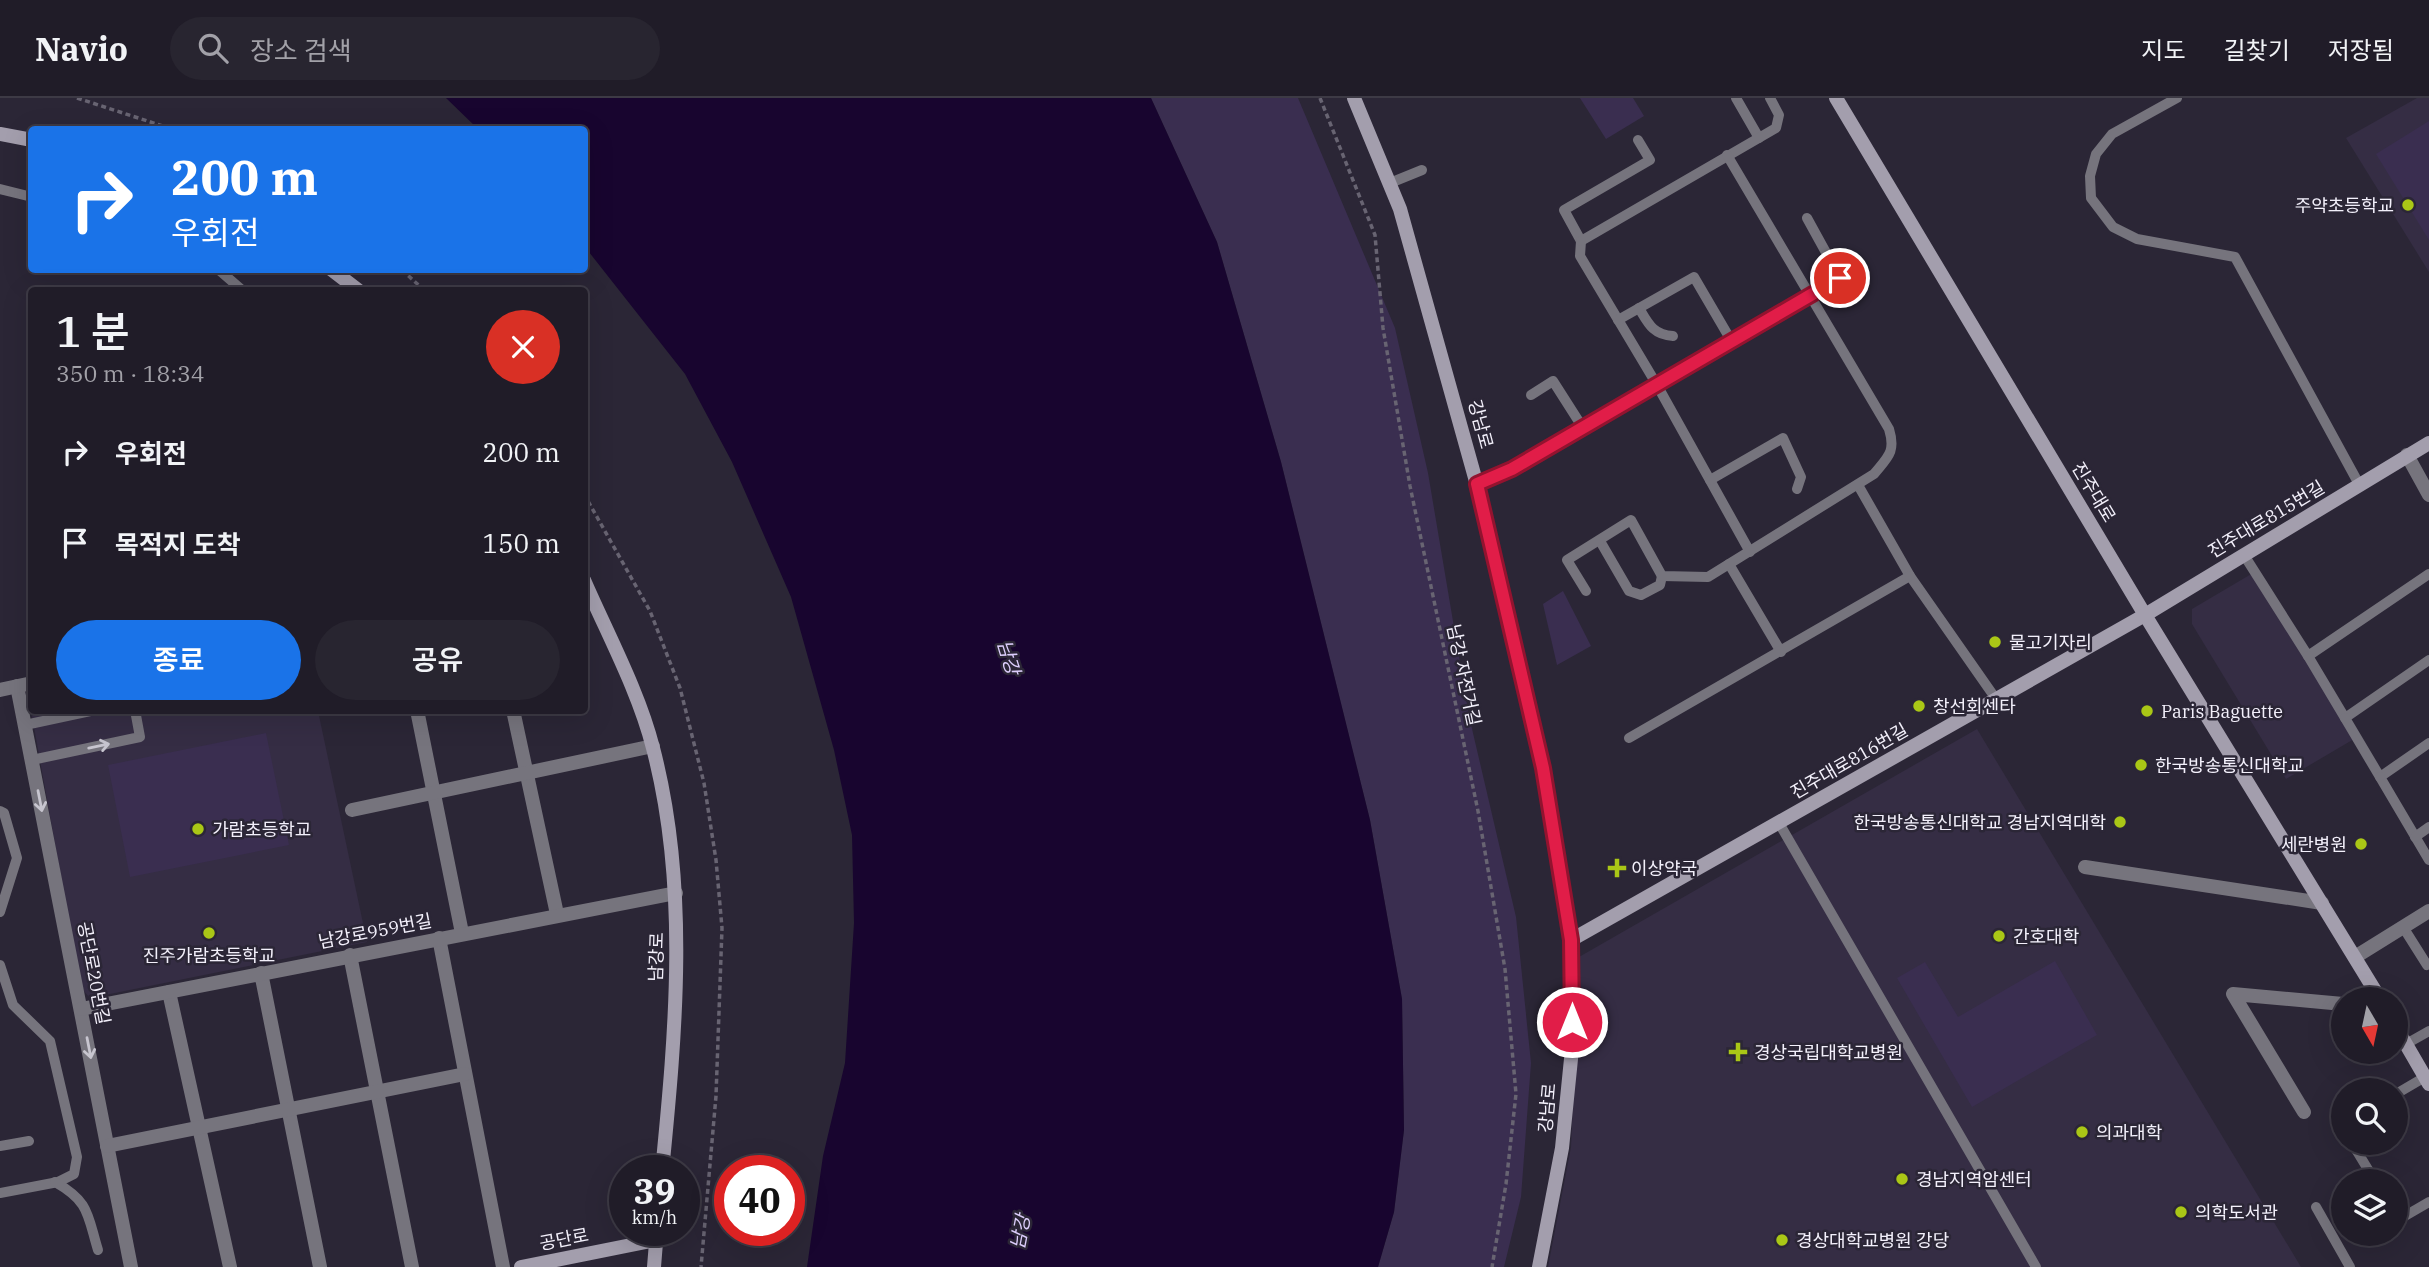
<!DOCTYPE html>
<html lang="ko">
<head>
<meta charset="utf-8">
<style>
	:root { --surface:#201c28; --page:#282530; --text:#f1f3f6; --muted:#a2a1a8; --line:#3d3a45; --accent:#1a73e8 }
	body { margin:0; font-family:"IBM Plex Serif","Noto Sans KR",serif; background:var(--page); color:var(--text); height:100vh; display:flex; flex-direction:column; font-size:26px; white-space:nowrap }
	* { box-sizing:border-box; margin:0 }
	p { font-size:23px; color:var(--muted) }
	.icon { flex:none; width:38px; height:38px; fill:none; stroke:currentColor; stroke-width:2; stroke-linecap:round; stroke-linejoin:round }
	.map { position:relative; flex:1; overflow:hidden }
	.panel { position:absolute; left:28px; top:189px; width:560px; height:427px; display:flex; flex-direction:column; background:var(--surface); border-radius:7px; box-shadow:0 7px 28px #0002,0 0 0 2px var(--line) }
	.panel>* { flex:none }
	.guide { position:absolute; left:28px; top:28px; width:560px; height:147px; border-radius:7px; box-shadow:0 7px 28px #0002,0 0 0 2px var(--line); background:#1a73e8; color:#fff; overflow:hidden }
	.needle { width:46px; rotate:171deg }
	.buttons { position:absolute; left:2331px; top:889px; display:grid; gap:14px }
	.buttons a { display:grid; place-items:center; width:77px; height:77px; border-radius:50%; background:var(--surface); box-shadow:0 7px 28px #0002,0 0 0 2px var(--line); font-size:35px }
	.speed { position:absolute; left:609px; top:1057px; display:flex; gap:14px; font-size:35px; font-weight:700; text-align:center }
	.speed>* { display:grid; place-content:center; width:91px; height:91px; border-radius:50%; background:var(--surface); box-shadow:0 7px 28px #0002,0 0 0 2px var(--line); line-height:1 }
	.speed small { font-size:18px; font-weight:400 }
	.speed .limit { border:10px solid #d22; background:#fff; color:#111 }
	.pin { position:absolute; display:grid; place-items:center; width:60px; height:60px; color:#fff; margin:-30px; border:4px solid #fff; border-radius:50%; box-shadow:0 2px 7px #0007 }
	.me { position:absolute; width:77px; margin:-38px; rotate:0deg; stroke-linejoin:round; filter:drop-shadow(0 0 5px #0008) }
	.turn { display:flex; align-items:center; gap:24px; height:147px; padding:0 28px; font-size:32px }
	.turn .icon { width:91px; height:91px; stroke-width:2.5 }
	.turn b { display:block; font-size:49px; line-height:60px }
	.round { display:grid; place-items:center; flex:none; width:74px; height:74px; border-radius:37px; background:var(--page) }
	.headline { display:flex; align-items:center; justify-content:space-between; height:119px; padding:0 28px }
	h1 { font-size:42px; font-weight:600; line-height:52px }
	.cta { display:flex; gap:14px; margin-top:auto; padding:14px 28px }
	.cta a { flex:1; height:80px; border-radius:42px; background:var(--accent); color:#fff; font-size:28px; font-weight:600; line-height:80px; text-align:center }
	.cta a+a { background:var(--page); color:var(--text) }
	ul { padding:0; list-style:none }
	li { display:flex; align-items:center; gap:21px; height:91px; padding:0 28px }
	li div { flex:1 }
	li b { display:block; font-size:26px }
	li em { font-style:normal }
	header { display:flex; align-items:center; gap:42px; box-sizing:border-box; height:98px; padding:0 35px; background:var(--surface); border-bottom:2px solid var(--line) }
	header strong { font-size:33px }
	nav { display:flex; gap:38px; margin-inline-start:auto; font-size:24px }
	.search { width:490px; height:63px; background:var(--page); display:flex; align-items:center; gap:18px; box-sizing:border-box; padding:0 24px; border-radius:38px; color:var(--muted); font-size:26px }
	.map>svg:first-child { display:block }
</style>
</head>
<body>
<header>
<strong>Navio</strong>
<div class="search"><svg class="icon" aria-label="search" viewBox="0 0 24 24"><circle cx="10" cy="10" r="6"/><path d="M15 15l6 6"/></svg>장소 검색</div>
<nav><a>지도</a><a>길찾기</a><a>저장됨</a></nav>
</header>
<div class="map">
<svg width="2429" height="1169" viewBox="0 0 2429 1169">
	<rect width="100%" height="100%" fill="#2b2636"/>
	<g fill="#352d44">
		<polygon points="2417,0 2429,0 2429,174 2346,40"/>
		<polygon points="2253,475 2354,641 2286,681 2192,526 2192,511"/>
		<polygon points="36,612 318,613 367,844 90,900 81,890 32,618"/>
		<polygon points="1977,631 2301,1169 1548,1169 1571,1049 1579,859"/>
	</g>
	<g fill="#3a2e50">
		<polygon points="1151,0 1298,0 1395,230 1428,375 1469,618 1516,819 1531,965 1521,1099 1504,1169 1378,1169 1394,1114 1404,1032 1402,901 1370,722 1281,364 1217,144"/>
		<polygon points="1580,0 1633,0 1644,18 1606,41"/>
		<polygon points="2429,23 2429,142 2376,56"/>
		<polygon points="1563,493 1591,548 1557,567 1543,506"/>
		<polygon points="266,635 289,747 130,779 108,667"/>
		<polygon points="2055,863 2097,937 1972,1009 1897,880 1925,864 1958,919"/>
	</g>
	<polygon fill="#18052f" points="446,0 1151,0 1217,144 1281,364 1370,722 1402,901 1404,1032 1394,1114 1378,1169 807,1169 823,1058 845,965 854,825 852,737 834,652 791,499 732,364 685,276 585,149 584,32 478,31"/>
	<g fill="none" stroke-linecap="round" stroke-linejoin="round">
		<g stroke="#686472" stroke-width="3.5" stroke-dasharray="5 3.5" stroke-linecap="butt">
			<polyline points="77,0 175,32"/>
			<polyline points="1320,0 1375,137 1383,230 1410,388 1478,713 1505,871 1516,996 1506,1086 1492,1169"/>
			<polyline points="402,172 424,192"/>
			<polyline points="584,396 650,513 680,590 704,685 716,762 722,830 716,998 701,1169"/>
		</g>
		<g stroke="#76747d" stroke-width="10">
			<polyline points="1736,0 1759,40"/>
			<polyline points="2177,0 2112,36 2096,56 2090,78 2091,100 2113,129 2137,141 2235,159 2360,388"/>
			<polyline points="1638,42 1650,62 1564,112 1581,143 1580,158 1657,287 1750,454"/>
			<polyline points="1390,85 1422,72"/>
			<polyline points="0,91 32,99"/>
			<polyline points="1581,143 1776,30 1779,17 1770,0"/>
			<polyline points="219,172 242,192"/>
			<path d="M1639,210C1648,225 1653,237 1673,238"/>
			<polyline points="1618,222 1694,179 1732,244"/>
			<polyline points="1531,297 1553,283 1583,330"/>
			<polyline points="1710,382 1783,340 1801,379 1797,391"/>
			<polyline points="1477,386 1512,371 1840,180 1807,120"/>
			<polyline points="1858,387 1910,478 1996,601"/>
			<polyline points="1600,443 1629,493 1641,497 1660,487 1662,478"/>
			<polyline points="2244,457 2308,558 2429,476"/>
			<polyline points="1729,466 1781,554"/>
			<path d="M1586,493L1567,462L1631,422L1662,478L1708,479L1874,376C1888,359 1896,354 1889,331L1727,57"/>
			<polyline points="2308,558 2345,620 2429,562"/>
			<polyline points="2345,620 2380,679 2429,645"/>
			<polyline points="25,627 95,612"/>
			<polyline points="1629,640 1910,478"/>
			<polyline points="32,662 140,639 135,612"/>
			<polyline points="2380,679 2429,762"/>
			<polyline points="0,713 4,715 17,760 0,814"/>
			<polyline points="1779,725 2036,1169"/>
			<polyline points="2415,739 2429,729"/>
			<polyline points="2403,829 2427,867 2429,866"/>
			<polyline points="0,867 13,907 50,943 77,1059 74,1076 58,1084 0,1095"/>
			<polyline points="2406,946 2429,933"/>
			<polyline points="2396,996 2425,979"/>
			<polyline points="2343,1028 2343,1030"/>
			<polyline points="2352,1045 2375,1083"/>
			<polyline points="0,1048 29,1043"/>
			<path d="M55,1084C90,1104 87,1116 98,1152"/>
			<polyline points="2316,1109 2350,1169"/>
			<polyline points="2396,1119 2398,1122 2429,1104"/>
		</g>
		<g stroke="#76747d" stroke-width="14">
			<polyline points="2407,357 2429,397"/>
			<polyline points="17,588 131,1169"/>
			<polyline points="0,592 32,585"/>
			<polyline points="417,612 462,835"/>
			<polyline points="513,612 557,816"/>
			<polyline points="352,712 653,648"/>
			<polyline points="2085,769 2322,805"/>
			<polyline points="439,840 503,1169"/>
			<polyline points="350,857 412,1169"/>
			<polyline points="2355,859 2429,813"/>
			<polyline points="261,875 320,1169"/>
			<polyline points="169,894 230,1169"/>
			<polyline points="81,911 676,795"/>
			<polyline points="2304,1014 2233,896 2343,906"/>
			<polyline points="107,1048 465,976"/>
		</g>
		<g stroke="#a39ead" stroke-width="14">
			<polyline points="1354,0 1400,111 1484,412 1543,670 1571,842 1572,951 1562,1050 1539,1169"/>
			<polyline points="1836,0 2145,517 2380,901"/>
			<polyline points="0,36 32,42"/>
			<polyline points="332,172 358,192"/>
			<path d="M584,482C607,535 639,594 653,650C689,787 676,932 662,1073"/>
			<polyline points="1571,842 2145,517 2429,345"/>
			<polyline points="2396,929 2429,986"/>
			<polyline points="521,1169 656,1142"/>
			<polyline points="654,1169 657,1132"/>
		</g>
	</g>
	<defs><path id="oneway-shaft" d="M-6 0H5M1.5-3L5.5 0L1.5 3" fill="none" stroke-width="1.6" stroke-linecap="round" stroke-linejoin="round" transform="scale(1.75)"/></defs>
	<g stroke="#c7c5cf">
		<use href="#oneway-shaft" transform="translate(99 648) rotate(-12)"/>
		<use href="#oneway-shaft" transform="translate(40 703) rotate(79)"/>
		<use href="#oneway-shaft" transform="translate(89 950) rotate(79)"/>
	</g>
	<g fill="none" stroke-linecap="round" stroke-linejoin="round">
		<g stroke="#92132f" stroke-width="18">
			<polyline id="route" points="1572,924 1571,842 1543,670 1477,386 1512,371 1840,180"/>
		</g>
		<use href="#route" stroke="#e11d48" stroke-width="12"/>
	</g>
	<g fill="#aac716" stroke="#2b2636" stroke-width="2.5">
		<circle cx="2408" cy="107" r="7"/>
		<circle cx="1995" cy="544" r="7"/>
		<circle cx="1919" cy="608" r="7"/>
		<circle cx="2147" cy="613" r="7"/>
		<circle cx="2141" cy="667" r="7"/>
		<circle cx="2120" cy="724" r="7"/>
		<circle cx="198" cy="731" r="7"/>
		<circle cx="2361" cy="746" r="7"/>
		<path d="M1613.5 759.5h7v7h7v7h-7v7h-7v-7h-7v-7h7z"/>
		<circle cx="209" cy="835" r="7"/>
		<circle cx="1999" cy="838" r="7"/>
		<path d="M1734.5 943.5h7v7h7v7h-7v7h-7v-7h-7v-7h7z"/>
		<circle cx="2082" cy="1034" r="7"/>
		<circle cx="1902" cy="1081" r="7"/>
		<circle cx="2181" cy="1114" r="7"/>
		<circle cx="1782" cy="1142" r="7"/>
	</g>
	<g text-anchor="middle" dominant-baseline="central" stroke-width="5" stroke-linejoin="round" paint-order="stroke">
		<g font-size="18" fill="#f3f0fb" stroke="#2b2636" text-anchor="start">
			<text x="2394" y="107" text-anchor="end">주약초등학교</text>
			<text x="2009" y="544">물고기자리</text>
			<text x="1933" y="608">창선회센타</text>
			<text x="2161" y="613">Paris Baguette</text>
			<text x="2155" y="667">한국방송통신대학교</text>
			<text x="2106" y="724" text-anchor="end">한국방송통신대학교 경남지역대학</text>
			<text x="212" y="731">가람초등학교</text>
			<text x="2347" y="746" text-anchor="end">세란병원</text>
			<text x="1631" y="770">이상약국</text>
			<text x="2013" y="838">간호대학</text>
			<text x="209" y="857" text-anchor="middle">진주가람초등학교</text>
			<text x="1754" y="954">경상국립대학교병원</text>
			<text x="2096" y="1034">의과대학</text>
			<text x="1916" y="1081">경남지역암센터</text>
			<text x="2195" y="1114">의학도서관</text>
			<text x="1796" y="1142">경상대학교병원 강당</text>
		</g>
		<g font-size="18" fill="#f3f0fb" stroke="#2b2636">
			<text transform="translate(1481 326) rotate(75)">강남로</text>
			<text transform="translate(2094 394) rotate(59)">진주대로</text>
			<text transform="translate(2266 421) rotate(-31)">진주대로815번길</text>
			<text transform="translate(1464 577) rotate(78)">남강 자전거길</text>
			<text transform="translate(1849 663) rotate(-30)">진주대로816번길</text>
			<text transform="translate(375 833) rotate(-11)">남강로959번길</text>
			<text transform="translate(656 859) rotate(-88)">남강로</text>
			<text transform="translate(94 875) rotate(79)">공단로20번길</text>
			<text transform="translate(1547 1010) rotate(-85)">강남로</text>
			<text transform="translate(564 1141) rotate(-11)">공단로</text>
		</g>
		<g font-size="19" font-style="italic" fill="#ddcefc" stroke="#2b2636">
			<text transform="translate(1009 559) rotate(73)">남강</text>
			<text transform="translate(1020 1134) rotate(-79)">남강</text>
		</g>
	</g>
</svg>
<div class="buttons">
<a><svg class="needle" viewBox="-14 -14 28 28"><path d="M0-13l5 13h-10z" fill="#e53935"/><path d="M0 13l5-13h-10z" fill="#a2a1a8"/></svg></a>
<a><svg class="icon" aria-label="search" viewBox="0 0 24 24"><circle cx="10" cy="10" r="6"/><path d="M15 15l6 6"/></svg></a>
<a><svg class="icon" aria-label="layers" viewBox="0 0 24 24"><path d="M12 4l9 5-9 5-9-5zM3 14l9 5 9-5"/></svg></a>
</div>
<div class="speed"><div>39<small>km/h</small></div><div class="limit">40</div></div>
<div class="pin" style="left:1840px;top:180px;background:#d93025"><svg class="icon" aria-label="arrive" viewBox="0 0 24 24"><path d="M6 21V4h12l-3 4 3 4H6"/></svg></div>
<svg class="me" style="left:1572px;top:924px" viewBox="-20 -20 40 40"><circle r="17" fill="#e11d48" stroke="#fff" stroke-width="3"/><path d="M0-11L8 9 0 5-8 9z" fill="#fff"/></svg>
<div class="guide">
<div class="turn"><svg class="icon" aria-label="right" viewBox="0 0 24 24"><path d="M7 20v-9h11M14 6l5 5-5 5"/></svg><div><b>200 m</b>우회전</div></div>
</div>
<section class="panel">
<div class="headline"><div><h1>1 분</h1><p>350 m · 18:34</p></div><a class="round" style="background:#d93025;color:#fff"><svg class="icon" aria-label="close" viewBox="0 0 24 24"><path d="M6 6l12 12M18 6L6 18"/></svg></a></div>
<ul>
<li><svg class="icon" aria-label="right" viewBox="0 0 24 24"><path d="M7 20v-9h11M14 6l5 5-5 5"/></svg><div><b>우회전</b></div><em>200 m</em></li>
<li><svg class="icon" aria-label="arrive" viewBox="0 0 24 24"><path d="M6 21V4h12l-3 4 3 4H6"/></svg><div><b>목적지 도착</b></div><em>150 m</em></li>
</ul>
<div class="cta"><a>종료</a><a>공유</a></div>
</section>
</div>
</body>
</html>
